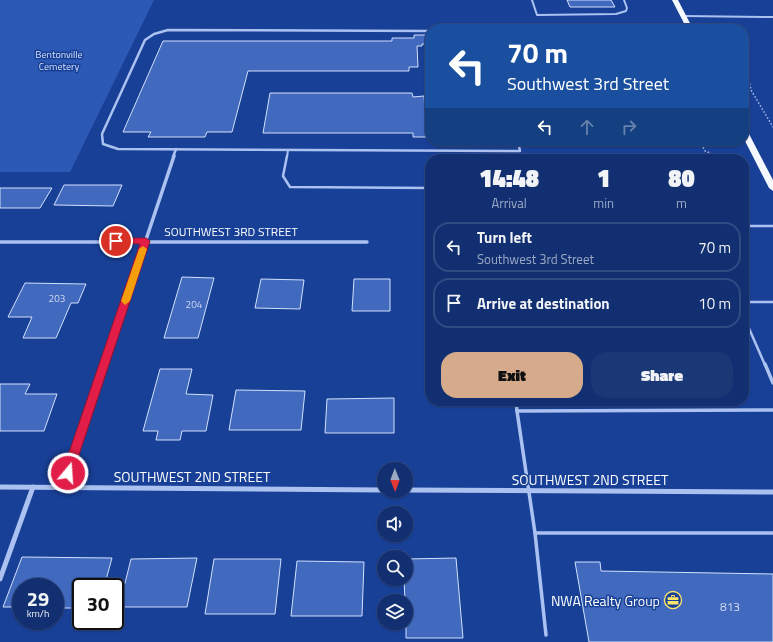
<!DOCTYPE html>
<html lang="en">
<head>
<meta charset="utf-8">
<style>
	:root { --surface:#123071; --page:#1b3876; --text:#f1f3f6; --muted:#9ca9c3; --line:#314b84; --accent:#d6ab8b }
	body { margin:0; font-family:"Titillium Web",sans-serif; background:var(--page); color:var(--text); height:100vh; display:flex; flex-direction:column; font-size:15px; white-space:nowrap }
	* { box-sizing:border-box; margin:0 }
	p { font-size:13px; color:var(--muted) }
	.icon { flex:none; width:22px; height:22px; fill:none; stroke:currentColor; stroke-width:2; stroke-linecap:round; stroke-linejoin:round }
	.map { position:relative; flex:1; overflow:hidden }
	.sheet { position:absolute; left:425px; top:154px; width:324px; height:252px; display:flex; flex-direction:column; background:var(--surface); border-radius:16px; box-shadow:0 1px 3px #0004,0 0 0 1px var(--line) }
	.sheet>* { flex:none }
	.guide { position:absolute; left:425px; top:24px; width:324px; height:122px; border-radius:16px; box-shadow:0 1px 3px #0004,0 0 0 1px var(--line); background:#1a4fa0; color:#fff; overflow:hidden }
	.needle { width:26px; rotate:179deg }
	.fabs { position:absolute; left:377px; top:462px; display:grid; gap:8px }
	.fabs a { display:grid; place-items:center; width:36px; height:36px; border-radius:50%; background:var(--surface); box-shadow:0 1px 3px #0004,0 0 0 1px var(--line); font-size:20px }
	.speed { position:absolute; left:12px; top:578px; display:flex; gap:8px; font-size:20px; font-weight:700; text-align:center }
	.speed>* { display:grid; place-content:center; width:52px; height:52px; border-radius:50%; background:var(--surface); box-shadow:0 1px 3px #0004,0 0 0 1px var(--line); line-height:1 }
	.speed small { font-size:10px; font-weight:400 }
	.speed .limit { border:2px solid #111; border-radius:6px; background:#fff; color:#111 }
	.pin { position:absolute; display:grid; place-items:center; width:34px; height:34px; color:#fff; margin:-17px; border:2px solid #fff; border-radius:50%; box-shadow:0 1px 4px #0007 }
	.me { position:absolute; width:44px; margin:-22px; rotate:18deg; stroke-linejoin:round; filter:drop-shadow(0 0 3px #0008) }
	.turn { display:flex; align-items:center; gap:14px; height:84px; padding:0 16px; font-size:18px }
	.turn .icon { width:52px; height:52px; stroke-width:2.5 }
	.turn b { display:block; font-size:28px; line-height:34px }
	.lanes { display:flex; align-items:center; height:38px; padding:0 16px; background:#0003; justify-content:center; gap:20px; direction:ltr }
	.lanes .off { opacity:.35 }
	.eta { display:flex; justify-content:space-evenly; align-items:center; height:68px; text-align:center }
	.eta b { font-size:24px; font-weight:800; line-height:28px }
	.button { display:flex; gap:8px; margin-top:auto; padding:8px 16px }
	.button a { flex:1; height:46px; border-radius:16px; background:var(--accent); color:#111; font-size:16px; font-weight:800; line-height:46px; text-align:center }
	.button a+a { background:var(--page); color:var(--text) }
	ul { padding:0; list-style:none }
	li { display:flex; align-items:center; gap:12px; height:50px; margin:0 8px 6px; padding:0 8px; border:2px solid var(--line); border-radius:16px }
	li div { flex:1 }
	li b { display:block; font-size:15px }
	li em { font-style:normal }
	.map>svg:first-child { display:block }
</style>
</head>
<body>
<div class="map">
<svg width="773" height="642" viewBox="0 0 773 642">
	<rect width="100%" height="100%" fill="#184097"/>
	<polygon fill="#2c59b5" points="0,0 154,0 70,172 0,172"/>
	<g fill="#4169be" stroke="#d2e0fc">
		<polygon points="567,0 611,0 615,7 570,7"/>
		<polygon points="414,35 428,35 430,37 430,44 422,44 422,46 417,46 418,67 409,67 409,71 248,71 232,132 207,132 205,137 148,137 151,132 123,132 163,41 392,41 392,38 414,38"/>
		<polygon points="270,93 412,93 413,97 424,96 426,125 430,125 430,137 413,137 413,133 263,133"/>
		<polygon points="64,185 122,185 113,206 54,205"/>
		<polygon points="0,188 52,188 40,208 0,208"/>
		<polygon points="182,277 214,278 198,338 164,338"/>
		<polygon points="261,279 304,280 300,309 255,308"/>
		<polygon points="354,279 390,279 390,311 352,311"/>
		<polygon points="25,283 86,284 78,303 71,303 56,338 23,338 32,317 8,317"/>
		<polygon points="160,369 192,369 186,394 213,395 206,431 182,431 180,440 156,440 158,431 143,431"/>
		<polygon points="0,384 30,384 25,394 57,394 44,431 0,431"/>
		<polygon points="236,390 305,391 301,430 229,430"/>
		<polygon points="394,398 394,433 325,433 327,399"/>
		<polygon points="22,557 112,558 104,587 81,587 81,608 55,608 55,587 21,587 21,607 3,607"/>
		<polygon points="197,558 187,607 119,607 131,559"/>
		<polygon points="456,558 463,638 406,638 406,601 405,601 404,579 406,579 406,559"/>
		<polygon points="214,559 281,559 275,614 205,614"/>
		<polygon points="297,561 364,562 362,616 291,616"/>
		<polygon points="575,562 600,562 601,571 773,574 773,642 589,642"/>
	</g>
	<g fill="none" stroke-linecap="round" stroke-linejoin="round">
		<g stroke="#abc2f1" stroke-width="1.5" stroke-dasharray="1.5 2" stroke-linecap="butt">
			<polyline points="744,56 751,90 773,127"/>
			<polyline points="700,141 705,151 720,157"/>
		</g>
		<polyline stroke="#abc2f1" stroke-width="2.5" stroke-dasharray="2 2.5" stroke-linecap="butt" points="717,156 726,159"/>
		<g stroke="#abc2f1" stroke-width="2">
			<polyline points="532,0 537,15 616,14 626,11 627,8 624,0"/>
			<polyline points="684,16 773,17"/>
			<polyline points="287,157 288,150"/>
		</g>
		<g stroke="#abc2f1" stroke-width="2.5">
			<polyline points="287,156 283,176 290,187 430,188"/>
			<polyline points="744,226 773,226"/>
			<polyline points="744,302 773,302"/>
			<polyline points="744,317 765,365"/>
		</g>
		<g stroke="#abc2f1" stroke-width="3.5">
			<polyline points="765,364 773,383"/>
			<polyline points="516,401 517,411 773,410"/>
			<polyline points="517,411 535,533 546,635"/>
			<polyline points="535,533 773,533"/>
		</g>
		<g stroke="#abc2f1" stroke-width="2.5">
			<polyline points="430,31 168,30 154,34 145,40 102,134 103,144 118,149 520,151 518,141"/>
			<polyline points="173,157 176,149"/>
		</g>
		<g stroke="#abc2f1" stroke-width="3.5">
			<polyline points="0,242 367,242"/>
			<polyline points="104,365 174,156"/>
		</g>
		<g stroke="#abc2f1" stroke-width="5">
			<polyline points="0,487 384,490"/>
			<polyline points="63,487 104,364"/>
			<polyline points="406,490 773,492"/>
			<polyline points="0,579 33,487"/>
		</g>
		<g fill="#f5f8ff" fill-rule="evenodd">
			<polygon points="672,0 678,0 693,29 687,29"/>
			<polygon points="744,130 748,132 773,180 773,191 769,188 744,139"/>
		</g>
	</g>
	<polygon fill="#e11d48" stroke="#92132f" points="116,238 146,238 150,241 73,473 72,477 68,478 64,477 62,473 140,244 114,243 112,241"/>
	<polygon fill="#f59e0b" points="143,246 147,249 130,301 125,305 121,301 139,249"/>
	<defs>
		<g id="office-ring" transform="scale(0.9)"><circle r="9.5" fill="#184097" stroke="#ffe66b" stroke-width="1.5"/><path d="M-6-3h4V-5.5h4V-3h4V5H-6ZM-1-4.5V-3h2v-1.5ZM-6 0V1H6V0Z" fill="#ffe66b"/></g>
	</defs>
	<g fill-rule="evenodd">
		<use href="#office-ring" x="673" y="600"/>
	</g>
	<g text-anchor="middle" dominant-baseline="central" stroke-width="3" stroke-linejoin="round" paint-order="stroke">
		<g font-size="10" fill="#d2e0fc" stroke="#184097">
			<text x="59" y="54">Bentonville<tspan x="59" dy="12">Cemetery</tspan></text>
		</g>
		<g font-size="10" fill="#d0daef">
			<text x="57" y="298">203</text>
			<text x="194" y="304">204</text>
		</g>
		<g font-size="12" fill="#fff" stroke="#184097">
			<text x="231" y="231">SOUTHWEST 3RD STREET</text>
		</g>
		<g font-size="12" fill="#d0daef">
			<text x="730" y="606">813</text>
		</g>
		<g font-size="14" fill="#fff" stroke="#184097">
			<text x="192" y="476">SOUTHWEST 2ND STREET</text>
			<text x="590" y="479">SOUTHWEST 2ND STREET</text>
		</g>
		<g font-size="14" fill="#fff" stroke="#184097" text-anchor="end">
			<text x="660" y="600">NWA Realty Group</text>
		</g>
	</g>
</svg>
<div class="fabs">
<a><svg class="needle" viewBox="-14 -14 28 28"><path d="M0-13l5 13h-10z" fill="#e53935"/><path d="M0 13l5-13h-10z" fill="#9ca9c3"/></svg></a>
<a><svg class="icon" aria-label="sound" viewBox="0 0 24 24"><path d="M4 9h4l5-4v14l-5-4H4zM17 9q2 3 0 6"/></svg></a>
<a><svg class="icon" aria-label="search" viewBox="0 0 24 24"><circle cx="10" cy="10" r="6"/><path d="M15 15l6 6"/></svg></a>
<a><svg class="icon" aria-label="layers" viewBox="0 0 24 24"><path d="M12 4l9 5-9 5-9-5zM3 14l9 5 9-5"/></svg></a>
</div>
<div class="speed"><div>29<small>km/h</small></div><div class="limit">30</div></div>
<div class="pin" style="left:116px;top:241px;background:#d93025"><svg class="icon" aria-label="arrive" viewBox="0 0 24 24"><path d="M6 21V4h12l-3 4 3 4H6"/></svg></div>
<svg class="me" style="left:68px;top:473px" viewBox="-20 -20 40 40"><circle r="17" fill="#e11d48" stroke="#fff" stroke-width="3"/><path d="M0-11L8 9 0 5-8 9z" fill="#fff"/></svg>
<div class="guide">
<div class="turn"><svg class="icon" aria-label="left" viewBox="0 0 24 24"><path d="M17 20v-9H6M10 6l-5 5 5 5"/></svg><div><b>70 m</b>Southwest 3rd Street</div></div>
<div class="lanes"><svg class="icon" aria-label="left" viewBox="0 0 24 24"><path d="M17 20v-9H6M10 6l-5 5 5 5"/></svg><svg class="icon off" aria-label="ahead" viewBox="0 0 24 24"><path d="M12 20V5M6 11l6-6 6 6"/></svg><svg class="icon off" aria-label="right" viewBox="0 0 24 24"><path d="M7 20v-9h11M14 6l5 5-5 5"/></svg></div>
</div>
<section class="sheet">
<div class="eta">
<div><b>14:48</b><p>Arrival</p></div>
<div><b>1</b><p>min</p></div>
<div><b>80</b><p>m</p></div>
</div>
<ul>
<li><svg class="icon" aria-label="left" viewBox="0 0 24 24"><path d="M17 20v-9H6M10 6l-5 5 5 5"/></svg><div><b>Turn left</b><p>Southwest 3rd Street</p></div><em>70 m</em></li>
<li><svg class="icon" aria-label="arrive" viewBox="0 0 24 24"><path d="M6 21V4h12l-3 4 3 4H6"/></svg><div><b>Arrive at destination</b></div><em>10 m</em></li>
</ul>
<div class="button"><a>Exit</a><a>Share</a></div>
</section>
</div>
</body>
</html>
